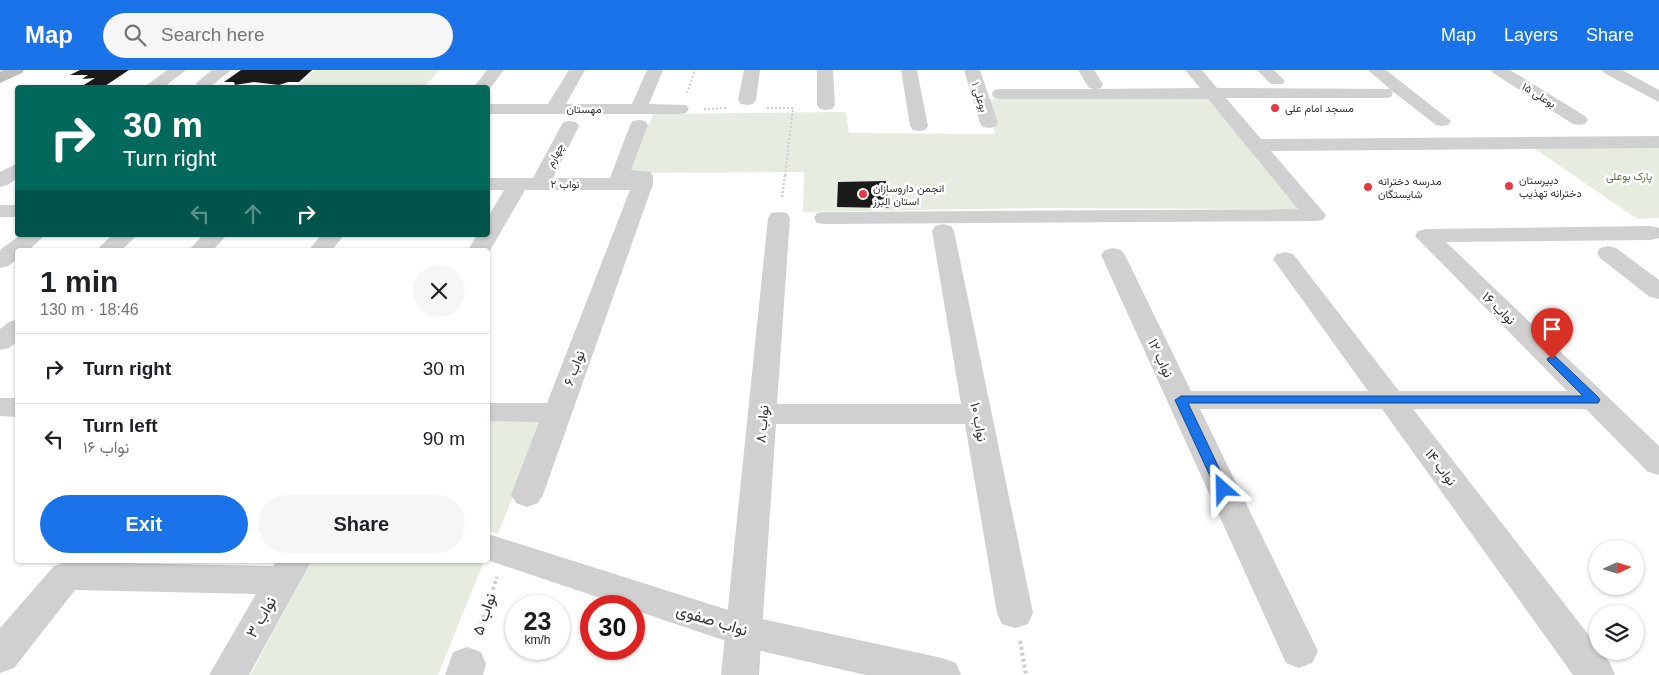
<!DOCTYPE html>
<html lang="en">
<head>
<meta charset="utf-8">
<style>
	:root { --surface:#fff; --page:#f6f6f6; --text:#202124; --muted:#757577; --line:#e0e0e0; --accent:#1a73e8 }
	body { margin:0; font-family:Helvetica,Vazirmatn,sans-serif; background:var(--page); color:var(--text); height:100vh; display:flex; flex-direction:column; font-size:19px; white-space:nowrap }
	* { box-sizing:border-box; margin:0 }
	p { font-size:16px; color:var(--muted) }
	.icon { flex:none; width:28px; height:28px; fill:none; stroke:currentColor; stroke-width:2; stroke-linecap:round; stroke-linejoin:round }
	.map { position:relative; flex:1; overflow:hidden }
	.sheet { position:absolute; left:15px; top:178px; width:475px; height:315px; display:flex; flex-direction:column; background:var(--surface); border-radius:5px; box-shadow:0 1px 4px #0004 }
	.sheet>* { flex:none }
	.banner { position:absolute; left:15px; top:15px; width:475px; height:152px; border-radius:5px; box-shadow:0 1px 4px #0004; background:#00695c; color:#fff; overflow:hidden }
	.needle { width:32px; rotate:86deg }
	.controls { position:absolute; left:1589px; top:470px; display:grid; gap:10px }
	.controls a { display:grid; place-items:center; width:55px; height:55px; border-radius:50%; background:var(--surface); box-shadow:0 1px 4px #0004; font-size:25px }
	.speed { position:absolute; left:505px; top:525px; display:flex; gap:10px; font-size:25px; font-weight:700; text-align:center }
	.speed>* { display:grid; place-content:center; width:65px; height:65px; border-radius:50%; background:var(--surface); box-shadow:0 1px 4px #0004; line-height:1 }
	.speed small { font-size:12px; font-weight:400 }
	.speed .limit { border:8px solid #d22; background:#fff; color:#111 }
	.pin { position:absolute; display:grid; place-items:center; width:42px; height:42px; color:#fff; margin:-51px -21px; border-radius:50% 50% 50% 0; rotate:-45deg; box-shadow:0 0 5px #0007 }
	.pin .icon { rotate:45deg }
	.me { position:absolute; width:55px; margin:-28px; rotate:335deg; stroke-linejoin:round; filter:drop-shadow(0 0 4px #0008) }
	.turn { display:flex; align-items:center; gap:18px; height:105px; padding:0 25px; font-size:22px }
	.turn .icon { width:65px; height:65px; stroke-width:2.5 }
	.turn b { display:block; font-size:35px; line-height:42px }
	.lanes { display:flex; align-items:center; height:48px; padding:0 25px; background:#0003; justify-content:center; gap:25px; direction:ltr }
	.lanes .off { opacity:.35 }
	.round { display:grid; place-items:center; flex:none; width:52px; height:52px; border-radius:26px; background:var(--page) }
	.head { display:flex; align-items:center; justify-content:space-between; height:85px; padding:0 25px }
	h1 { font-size:30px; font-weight:700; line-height:38px }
	.cta { display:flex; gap:10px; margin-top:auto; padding:10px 25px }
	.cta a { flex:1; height:58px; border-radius:30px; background:var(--accent); color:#fff; font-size:20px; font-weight:700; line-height:58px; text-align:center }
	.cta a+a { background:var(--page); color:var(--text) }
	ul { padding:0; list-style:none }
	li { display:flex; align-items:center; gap:15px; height:70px; padding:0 25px; border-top:1px solid var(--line) }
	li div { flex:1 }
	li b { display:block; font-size:19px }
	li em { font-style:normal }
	header { display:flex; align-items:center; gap:30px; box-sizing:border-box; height:70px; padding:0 25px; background:var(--accent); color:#fff }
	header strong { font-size:24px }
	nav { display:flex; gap:28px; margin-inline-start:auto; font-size:18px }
	.search { width:350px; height:45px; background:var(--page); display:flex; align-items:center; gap:12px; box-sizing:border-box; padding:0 18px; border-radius:28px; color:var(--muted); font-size:19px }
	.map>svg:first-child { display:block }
</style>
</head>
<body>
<header>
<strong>Map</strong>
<div class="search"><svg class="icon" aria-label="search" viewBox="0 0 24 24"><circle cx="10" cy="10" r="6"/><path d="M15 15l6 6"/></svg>Search here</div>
<nav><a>Map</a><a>Layers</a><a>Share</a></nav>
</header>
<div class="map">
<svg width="1659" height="605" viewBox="0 0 1659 605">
	<rect width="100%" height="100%" fill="#fff"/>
	<g fill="#e6ecdf">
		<polygon points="315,0 440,0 424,17 297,17"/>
		<polygon points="987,29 1208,29 1299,139 1040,138 803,142 804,102 628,103 653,44 846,42 849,63 995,64"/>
		<polygon points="1659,75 1659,148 1637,149 1531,76"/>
		<polygon points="544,348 498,464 488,461 488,349"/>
		<polygon points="312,490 482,490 484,491 438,605 250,605"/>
	</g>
	<g fill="#1a1a1a">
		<polygon points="80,0 129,0 102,18 79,18 95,8 82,9 88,5 70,5"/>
		<polygon points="241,0 312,0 299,12 288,12 279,15 254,12 235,15 234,12 224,12"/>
		<polygon points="886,111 889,138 837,137 838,112"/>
	</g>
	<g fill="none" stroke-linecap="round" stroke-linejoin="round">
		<g stroke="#cdcdcd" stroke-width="2" stroke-dasharray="2 2" stroke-linecap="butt">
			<polyline points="687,23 695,0"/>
			<polyline points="767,38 793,38 785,106"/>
			<polyline points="704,39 728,38"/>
		</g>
		<polyline stroke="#cdcdcd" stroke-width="2.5" stroke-dasharray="2 2" stroke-linecap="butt" points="782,127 785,105"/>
		<g stroke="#cdcdcd" stroke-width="4" stroke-dasharray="3 3" stroke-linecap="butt">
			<polyline points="477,565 497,507"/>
			<polyline points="1020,571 1026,605"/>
		</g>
		<g fill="#d0d0d0" fill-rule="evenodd">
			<polygon points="212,0 231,0 210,17 198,17 196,13"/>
			<polygon points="487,0 504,0 488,21 488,18 473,18"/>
			<polygon points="569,0 585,0 566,34 632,34 647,0 663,0 649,34 686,35 689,39 686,43 680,44 488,44 488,34 548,34"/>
			<polygon points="744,0 760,0 756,30 753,34 747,35 741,34 738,30"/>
			<polygon points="817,0 833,0 835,35 832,39 826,40 820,39 817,35"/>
			<polygon points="901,0 917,0 928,56 925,60 919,61 913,60 910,56"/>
			<polygon points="964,0 980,0 998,53 995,57 989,58 983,57 980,53"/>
			<polygon points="1078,0 1094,0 1103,14 1101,18 1096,19 1200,18 1185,0 1202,0 1217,18 1390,19 1368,0 1386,0 1451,51 1448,55 1442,56 1436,55 1391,20 1393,23 1391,27 1385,28 1226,28 1261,69 1659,66 1659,78 1271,81 1326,145 1323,150 1315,151 825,154 817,153 814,148 817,143 825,142 1298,139 1208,29 1000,29 994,28 992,24 994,20 1000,19 1094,19 1089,18"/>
			<polygon points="1257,0 1274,0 1285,11 1283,14 1271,14"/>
			<polygon points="1491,0 1510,0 1585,46 1588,50 1585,54 1579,55 1573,54 1493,3"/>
			<polygon points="1602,0 1622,0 1659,20 1659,32 1604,3"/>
			<polygon points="639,50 645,51 648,55 631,100 650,102 653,106 653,114 543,425 538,433 527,437 516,433 511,425 539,352 488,351 488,333 547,333 630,120 525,120 488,184 488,180 468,180 477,165 488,165 488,147 504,120 488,120 488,108 533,108 561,56 564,52 570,51 576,52 579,56 553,108 610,108 630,55 633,51"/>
			<rect x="0" y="135" width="18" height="12"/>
			<polygon points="779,142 787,143 790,148 777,334 961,334 932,161 935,156 943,154 951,156 954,161 1033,543 1028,554 1015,558 1002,554 997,543 965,354 776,354 759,605 721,605 768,148 771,143"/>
			<polygon points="1651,156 1659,158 1659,168 1651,170 1446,172 1659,376 1659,405 1648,402 1586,339 1413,339 1598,577 1598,581 1601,581 1610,593 1615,605 1573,605 1382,339 1200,339 1318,581 1312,593 1299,598 1286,593 1101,185 1105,180 1113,178 1121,180 1125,185 1191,321 1368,321 1273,189 1277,184 1285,182 1293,184 1399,321 1567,321 1415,166 1418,161 1426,159"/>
			<polygon points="20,165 45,165 29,180 18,180 18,189 8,196 0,198 0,180"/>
			<polygon points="112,165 137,165 122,180 97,180"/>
			<polygon points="203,165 227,165 213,180 189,180"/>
			<polygon points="321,165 344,165 332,180 309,180"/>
			<polygon points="1608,176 1616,178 1659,210 1659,229 1650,227 1600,188 1597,183 1600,178"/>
			<polygon points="18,249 18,271 9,278 0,280 0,259 9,252"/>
			<polygon points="277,490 312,490 249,605 209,605 256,524 75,520 14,598 0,603 0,558 54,496 66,492 273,496"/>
			<polygon points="467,577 481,582 486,594 483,605 445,605 453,582"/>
		</g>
		<g fill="#d0d0d0" fill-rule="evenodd">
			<polygon points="167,0 186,0 163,18 143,18"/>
			<polygon points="18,93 18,108 7,115 0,117 0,102"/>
			<polygon points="0,328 18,328 18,347 0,346"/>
			<polygon points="488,464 744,545 942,588 956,593 961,605 866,605 744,577 634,540 634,536 624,536 487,490"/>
		</g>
		<polygon fill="#bdbdbd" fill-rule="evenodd" points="3,0 24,0 22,3 0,13 0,2"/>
	</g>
	<polygon fill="#1a73e8" stroke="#114b97" points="1552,286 1556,287 1598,327 1600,330 1598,333 1188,333 1229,419 1227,423 1218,423 1216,419 1175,330 1181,326 1583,326 1548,291 1547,289"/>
	<g fill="#e63946" stroke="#fff" stroke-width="2">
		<circle cx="1275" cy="38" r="5"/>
		<circle cx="1509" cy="116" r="5"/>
		<circle cx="1368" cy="117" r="5"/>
		<circle cx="863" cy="124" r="5"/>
	</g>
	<g text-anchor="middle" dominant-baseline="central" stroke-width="5" stroke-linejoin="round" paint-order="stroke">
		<g font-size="11" fill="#333" stroke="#fff">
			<text transform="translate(1539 25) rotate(32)">بوعلی ۱۵</text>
			<text transform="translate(980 27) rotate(72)">بوعلی ۱</text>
			<text x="584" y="39">مهستان</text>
			<text transform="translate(555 85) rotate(-62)">چهارم</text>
			<text x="565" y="114">نواب ۲</text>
		</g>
		<g font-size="11" fill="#333" stroke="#fff" text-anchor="start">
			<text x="1285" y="38">مسجد امام علی</text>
			<text x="1519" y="110">دبیرستان<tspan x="1519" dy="13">دخترانه تهذیب</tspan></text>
			<text x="1378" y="111">مدرسه دخترانه<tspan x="1378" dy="13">شایستگان</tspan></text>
			<text x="873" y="118">انجمن داروسازان<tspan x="873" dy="13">استان البرز</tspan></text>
		</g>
		<g font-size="11" fill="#56703f" stroke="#fff">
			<text x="1629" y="106">پارک بوعلی</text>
		</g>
		<g font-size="14" fill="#333" stroke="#fff">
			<text transform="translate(1499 238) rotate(44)">نواب ۱۶</text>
			<text transform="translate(1161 288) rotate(65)">نواب ۱۲</text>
			<text transform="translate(574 298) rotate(-69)">نواب ۶</text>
			<text transform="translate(979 352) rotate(79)">نواب ۱۰</text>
			<text transform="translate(762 354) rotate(-85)">نواب ۸</text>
			<text transform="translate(1441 397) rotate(53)">نواب ۱۴</text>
		</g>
		<g font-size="16" fill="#333" stroke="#fff">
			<text transform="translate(484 544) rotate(-71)">نواب ۵</text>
			<text transform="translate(261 547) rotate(-60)">نواب ۳</text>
			<text transform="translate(712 550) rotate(17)">نواب صفوی</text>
		</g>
	</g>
</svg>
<div class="controls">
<a><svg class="needle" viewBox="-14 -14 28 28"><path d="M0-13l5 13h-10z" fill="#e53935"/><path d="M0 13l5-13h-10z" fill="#757577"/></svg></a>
<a><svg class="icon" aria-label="layers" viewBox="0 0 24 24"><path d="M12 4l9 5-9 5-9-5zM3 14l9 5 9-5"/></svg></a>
</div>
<div class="speed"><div>23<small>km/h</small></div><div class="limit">30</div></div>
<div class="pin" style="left:1552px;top:289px;background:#d93025"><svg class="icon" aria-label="arrive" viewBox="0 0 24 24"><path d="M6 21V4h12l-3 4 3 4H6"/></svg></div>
<svg class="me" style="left:1223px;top:419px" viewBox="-20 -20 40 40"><path d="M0-17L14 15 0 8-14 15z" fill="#1a73e8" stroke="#fff" stroke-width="4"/></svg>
<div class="banner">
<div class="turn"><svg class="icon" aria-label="right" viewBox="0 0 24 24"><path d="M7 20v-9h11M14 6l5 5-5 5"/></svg><div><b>30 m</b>Turn right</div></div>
<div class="lanes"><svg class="icon off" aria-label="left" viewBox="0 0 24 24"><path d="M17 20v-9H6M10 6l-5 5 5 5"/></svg><svg class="icon off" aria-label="ahead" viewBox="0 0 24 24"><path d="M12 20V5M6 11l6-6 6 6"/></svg><svg class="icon" aria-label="right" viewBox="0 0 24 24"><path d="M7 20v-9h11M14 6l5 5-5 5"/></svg></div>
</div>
<section class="sheet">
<div class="head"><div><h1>1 min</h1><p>130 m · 18:46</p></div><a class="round"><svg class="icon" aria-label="close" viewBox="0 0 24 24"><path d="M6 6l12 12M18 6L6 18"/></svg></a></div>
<ul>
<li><svg class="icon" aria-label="right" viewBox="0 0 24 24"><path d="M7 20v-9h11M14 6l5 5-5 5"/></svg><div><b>Turn right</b></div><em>30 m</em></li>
<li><svg class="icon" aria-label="left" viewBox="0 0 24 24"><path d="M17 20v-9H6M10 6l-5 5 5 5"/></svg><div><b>Turn left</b><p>نواب ۱۶</p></div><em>90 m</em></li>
</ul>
<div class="cta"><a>Exit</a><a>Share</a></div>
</section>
</div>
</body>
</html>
